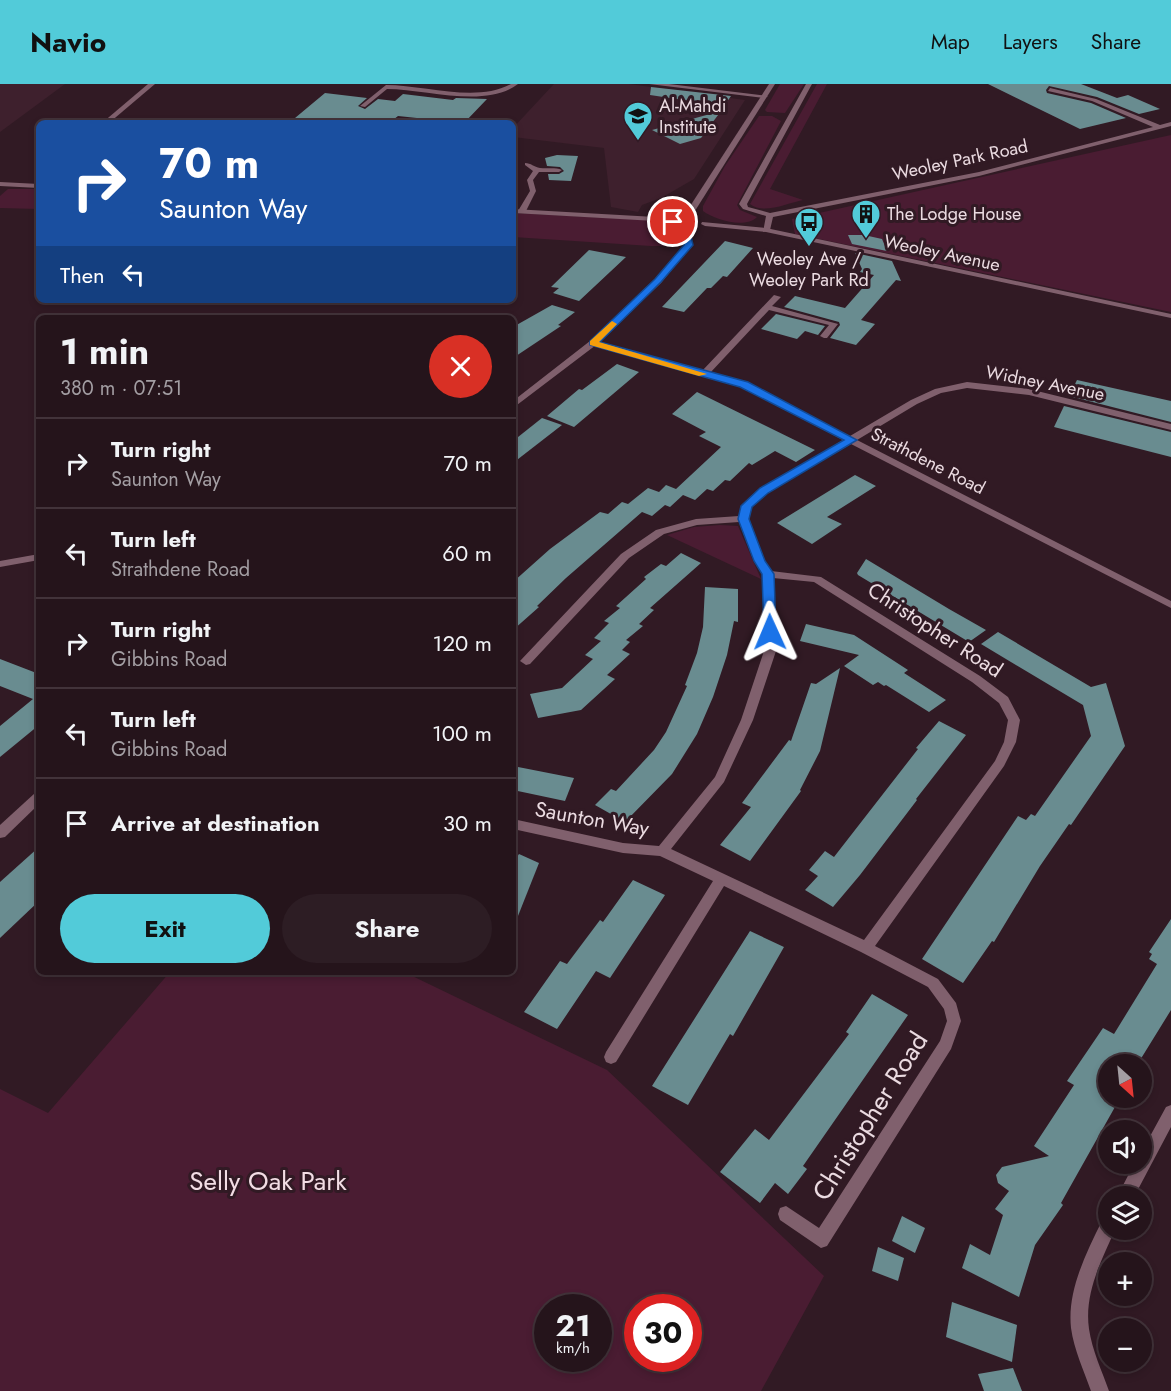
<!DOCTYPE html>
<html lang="en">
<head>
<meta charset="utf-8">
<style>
	:root { --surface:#25141b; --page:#2d1d24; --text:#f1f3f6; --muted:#a39ea3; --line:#42333a; --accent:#52cbd9 }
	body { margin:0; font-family:Jost,sans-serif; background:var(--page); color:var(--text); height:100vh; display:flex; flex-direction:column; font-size:22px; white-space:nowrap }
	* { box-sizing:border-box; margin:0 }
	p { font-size:20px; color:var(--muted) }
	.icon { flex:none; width:33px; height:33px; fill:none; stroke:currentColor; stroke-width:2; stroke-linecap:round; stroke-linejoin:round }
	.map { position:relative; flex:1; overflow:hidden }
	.sheet { position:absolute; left:36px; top:231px; width:480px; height:660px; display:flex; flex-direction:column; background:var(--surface); border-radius:9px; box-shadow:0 3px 9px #0003,0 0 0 2px var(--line) }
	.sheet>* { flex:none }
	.top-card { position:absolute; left:36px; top:36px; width:480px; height:183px; border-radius:9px; box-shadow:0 3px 9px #0003,0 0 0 2px var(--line); background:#1a4fa0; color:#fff; overflow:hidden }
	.needle { width:39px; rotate:153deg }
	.fabs { position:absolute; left:1098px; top:970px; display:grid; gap:12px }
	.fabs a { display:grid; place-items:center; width:54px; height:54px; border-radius:50%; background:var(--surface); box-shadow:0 3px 9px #0003,0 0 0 2px var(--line); font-size:30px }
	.speed { position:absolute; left:534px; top:1210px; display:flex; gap:12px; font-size:30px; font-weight:700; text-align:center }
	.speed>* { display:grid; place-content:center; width:78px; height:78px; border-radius:50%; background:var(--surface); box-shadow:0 3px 9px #0003,0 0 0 2px var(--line); line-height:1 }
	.speed small { font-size:15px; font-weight:400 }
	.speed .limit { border:9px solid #d22; background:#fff; color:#111 }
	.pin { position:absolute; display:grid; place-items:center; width:51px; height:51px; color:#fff; margin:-26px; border:3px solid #fff; border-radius:50%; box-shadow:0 2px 6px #0007 }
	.me { position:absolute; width:66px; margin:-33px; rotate:359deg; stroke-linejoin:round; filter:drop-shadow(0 0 4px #0008) }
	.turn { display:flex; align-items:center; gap:21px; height:126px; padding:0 24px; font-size:27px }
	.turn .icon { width:78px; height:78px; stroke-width:2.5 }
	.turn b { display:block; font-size:42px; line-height:51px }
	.then { display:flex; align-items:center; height:57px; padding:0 24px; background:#0003; gap:12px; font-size:22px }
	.round { display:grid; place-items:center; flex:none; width:63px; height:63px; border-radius:32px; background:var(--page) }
	.head { display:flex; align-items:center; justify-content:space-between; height:102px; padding:0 24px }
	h1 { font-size:36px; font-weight:700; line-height:45px }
	.action { display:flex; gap:12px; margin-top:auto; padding:12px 24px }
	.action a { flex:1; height:69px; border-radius:36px; background:var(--accent); color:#111; font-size:24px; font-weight:700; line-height:69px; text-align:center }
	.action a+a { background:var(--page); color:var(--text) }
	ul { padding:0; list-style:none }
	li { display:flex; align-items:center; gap:18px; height:90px; padding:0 24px; border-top:2px solid var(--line) }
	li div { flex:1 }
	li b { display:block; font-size:22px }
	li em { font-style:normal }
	header { display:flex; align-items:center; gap:36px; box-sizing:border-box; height:84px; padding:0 30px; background:var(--accent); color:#111 }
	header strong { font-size:28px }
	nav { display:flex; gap:33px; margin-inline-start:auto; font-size:21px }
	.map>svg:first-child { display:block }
</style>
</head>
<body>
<header>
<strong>Navio</strong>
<nav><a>Map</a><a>Layers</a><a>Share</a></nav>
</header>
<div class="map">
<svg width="1171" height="1307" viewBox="0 0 1171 1307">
	<rect width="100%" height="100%" fill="#311a24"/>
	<g fill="#3e202d">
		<polygon points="0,0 65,0 0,48"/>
		<polygon points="554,0 629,0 745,16 694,95 661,114 642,121 638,128 611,123 604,64 513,53 513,44"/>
	</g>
	<g fill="#4a1c32" fill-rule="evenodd">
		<polygon points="780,0 804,0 785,29 767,28 765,26"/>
		<path d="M817,0H827L770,105L803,116C788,119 763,131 750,120Z"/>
		<path d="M759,32H772L781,37L737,121L740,126L757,133C745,145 715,136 703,127V122L725,82Z"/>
		<polygon points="1171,51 1171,228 795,150 792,135"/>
		<polygon points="8,105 39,105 39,125 0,124 0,112"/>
		<polygon points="513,129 647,136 664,148 672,157 670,162 651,162 513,153"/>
		<polygon points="720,441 738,442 761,495 667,451 694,443"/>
		<path d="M170,888H404L607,986L824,1192L761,1307H0V1005L48,1029ZM548,1224H598V1275H548ZM638,1224H688V1275H638Z"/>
	</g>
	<g fill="#698c90">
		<polygon points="988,0 1081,0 1117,14 1128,11 1160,25 1139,30 1097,13 1049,2 1046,6 1047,9 1091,19 1126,34 1080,45"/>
		<polygon points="651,3 731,12 724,22 650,11"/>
		<polygon points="325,9 367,14 358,22 365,25 378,15 395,17 403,10 453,16 456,14 487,15 464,39 398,32 389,39 331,39 295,34"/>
		<polygon points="721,27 701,54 680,60 652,46"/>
		<polygon points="557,71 578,72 571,97 549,96 548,90 559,90 564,87 560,83 547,82 545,74"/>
		<polygon points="848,151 864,151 882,155 887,167 852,160"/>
		<polygon points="725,157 753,164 727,193 723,192 711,204 707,204 684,228 662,223"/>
		<polygon points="589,166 626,173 579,217 553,209 559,204 551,203"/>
		<polygon points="855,169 892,177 901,197 896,196 861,236 875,240 856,261 830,254 840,241 839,238 784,223 795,212 845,224 874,191 860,188 862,185"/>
		<polygon points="552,221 575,228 558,241 561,242 513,274 513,243"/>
		<polygon points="776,230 825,242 818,251 805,247 797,255 761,245"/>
		<polygon points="617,280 639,288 574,343 547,332 579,305 582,306"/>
		<polygon points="1077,296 1171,317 1171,338 1069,312"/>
		<polygon points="697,308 815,366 796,378 775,367 752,381 749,379 730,397 725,396 713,407 707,405 695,416 683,411 670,423 665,421 652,432 642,428 566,494 537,522 539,523 513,546 513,498 550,465 600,428 608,430 622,418 628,420 648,404 659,408 666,401 676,405 721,363 699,352 706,348 672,330"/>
		<polygon points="1064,322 1171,348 1171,373 1054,343"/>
		<polygon points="542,334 562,341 513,379 513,357"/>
		<polygon points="855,391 876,402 827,433 842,440 812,460 777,439"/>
		<polygon points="681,469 701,479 650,524 654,526 639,540 643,542 626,556 630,558 622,566 630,570 607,591 615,595 581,626 538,634 530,610 562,604 593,575 585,571 601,557 594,554 609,539 604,537 620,524 616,522 646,495 644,493 661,480 666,482"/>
		<polygon points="866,475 949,525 986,546 969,558 858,491 857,489"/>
		<polygon points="705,503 738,505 738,538 734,537 727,571 713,613 697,650 672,690 625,738 595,721 611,705 616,707 654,666 666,648 687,602 685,601 697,569 703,543"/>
		<polygon points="806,540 854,551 908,586 904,589 946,616 929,628 886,601 884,602 878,598 873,601 844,582 859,571 800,557"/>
		<polygon points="998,548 1091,603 1106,599 1125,662 1071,741 1069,740 1040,782 994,858 992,857 963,899 922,875 1018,732 1026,736 1031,730 1035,732 1091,652 1083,621 981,560"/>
		<polygon points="0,575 39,590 39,641 0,673 0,642 33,615 0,602"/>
		<polygon points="840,584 820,667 800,706 801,707 750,777 720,761 751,723 742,719 789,656 791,657 811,599 816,600"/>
		<polygon points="939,637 966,651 916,715 917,716 860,791 833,823 805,806 818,792 809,786 825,767 834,773 918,665 916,664"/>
		<polygon points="513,682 574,694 565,717 513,706"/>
		<polygon points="39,763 39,817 0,854 0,798"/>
		<polygon points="519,770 539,779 514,842 513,779"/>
		<polygon points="633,796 665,811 610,894 596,887 557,945 524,928 560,877 567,880 600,836 603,838"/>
		<polygon points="1171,835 1171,926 1137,981 1108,981 1108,1014 1120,1014 1061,1119 1063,1121 1035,1161 1019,1213 962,1184 970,1160 990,1171 1003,1131 995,1125 1009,1107 998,1099 996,1091 1002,1083 1049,1072 1034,1062 1074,1001 1067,997 1103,944 1114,950 1157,880 1149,875 1152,870 1149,868"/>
		<polygon points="750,847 784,863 733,952 730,950 688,1021 652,1002"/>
		<polygon points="872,910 908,931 803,1082 807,1085 788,1110 775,1099 760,1119 720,1088 755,1045 769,1056 849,950 846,948"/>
		<polygon points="902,1132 925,1144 915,1169 892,1157"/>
		<polygon points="878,1163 904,1174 898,1197 872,1187"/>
		<polygon points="952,1218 1017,1241 1012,1278 946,1253"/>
		<polygon points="1013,1284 1022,1307 984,1307 978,1290"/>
	</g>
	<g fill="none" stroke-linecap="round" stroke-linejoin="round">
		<g fill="#80606d" fill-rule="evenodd">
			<polygon points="148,0 155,0 109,39 102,39"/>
			<path d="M511,0H518C486,25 426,5 387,5L365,23L360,22L386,1C424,1 477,19 511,0Z"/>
			<polygon points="649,0 669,0 768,12 765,14"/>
			<polygon points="806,0 812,0 747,120 748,123 770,129 979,88 1153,43 1092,17 1048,7 1050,4 1096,15 1160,41 1171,38 1171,42 979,92 773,133 770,146 763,148 766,132 743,125 739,120"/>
			<path d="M525,79C531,79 534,83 540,84C548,85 555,83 562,86L559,88H539L533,96L536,107L526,127L522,129L518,127L530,107L527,96L533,87L525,81Z"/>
			<path d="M774,211L781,213L772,222L838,240L827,254H824L820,252L829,241L769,226L710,289L747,299L850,352L911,316L935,305L967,298L1029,305L1171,340V346L1029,311L967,304L941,309L917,320L857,356L1171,517V524L851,360L767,409L752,423L748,435L764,477L771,487L821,493L980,592L1008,613L1020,636L1016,658L1004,682L875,862L938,895L956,919L961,937L951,965L827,1162L821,1164L780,1136L778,1130L780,1124L786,1122L819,1144L940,957L947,937L944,925L928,903L861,868L724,802L616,978L611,980L606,978L604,973L606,968L713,797L660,772L623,769L513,745V735L623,759L659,762L715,693L741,636L764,567L763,490L754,477L739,438L697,441L664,450L629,474L530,580L526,581L520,577L621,470L656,446L696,435L739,432L744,420L761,405L843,356L741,303L589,259L593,257L702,287ZM773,494L814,498L972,598L999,619L1008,636L1004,658L995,677L864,856L671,765L724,698L753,636L776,567Z"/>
			<polygon points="1171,1021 1171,1043 1134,1113 1117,1113 1134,1080 1142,1080 1142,1067 1166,1023"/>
			<path d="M1108,1135V1146H1115C1101,1177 1084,1210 1089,1245C1092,1266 1102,1287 1109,1307H1091C1084,1287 1074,1266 1071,1244C1067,1207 1086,1169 1102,1137Z"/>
		</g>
		<g fill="#80606d" fill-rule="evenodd">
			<polygon points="769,0 775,0 693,130 686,132 685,130"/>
			<polygon points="0,98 39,100 39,104 0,102"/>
			<polygon points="513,125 673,134 677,136 673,138 513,129"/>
			<polygon points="702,138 766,144 1171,230 1171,234 766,148 705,142 701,140"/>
			<polygon points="683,143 690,145 692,161 661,199 596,261 513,324 513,317 590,257 655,195 684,161"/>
			<polygon points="39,470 39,476 0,483 0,477"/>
			<polygon points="39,707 39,720 5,753 0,754 0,741 35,709"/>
		</g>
	</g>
	<polygon fill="#1a73e8" stroke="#114b97" stroke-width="1.5" points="673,136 689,143 693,161 661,198 600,258 748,298 857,356 768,409 752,423 749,435 765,477 774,490 776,548 770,552 764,548 762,490 754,477 738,435 741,422 760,404 844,356 740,303 590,261 590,257 655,195 684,161 682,146 669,138"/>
	<polygon fill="#f59e0b" points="612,237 617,240 599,258 707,290 699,292 590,261 590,257"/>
	<defs>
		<g id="university-pin" transform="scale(1.5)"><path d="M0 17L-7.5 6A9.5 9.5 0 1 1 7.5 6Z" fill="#52cbd9" stroke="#311a24"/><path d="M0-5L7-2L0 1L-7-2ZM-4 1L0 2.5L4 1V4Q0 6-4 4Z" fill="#111"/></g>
		<g id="building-pin" transform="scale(1.5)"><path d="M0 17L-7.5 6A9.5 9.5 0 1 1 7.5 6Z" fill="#52cbd9" stroke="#311a24"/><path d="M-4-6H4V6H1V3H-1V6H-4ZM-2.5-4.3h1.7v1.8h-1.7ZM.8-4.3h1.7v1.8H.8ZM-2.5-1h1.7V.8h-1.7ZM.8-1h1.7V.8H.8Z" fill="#111"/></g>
		<g id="bus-pin" transform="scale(1.5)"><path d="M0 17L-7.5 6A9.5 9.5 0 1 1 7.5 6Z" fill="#52cbd9" stroke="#311a24"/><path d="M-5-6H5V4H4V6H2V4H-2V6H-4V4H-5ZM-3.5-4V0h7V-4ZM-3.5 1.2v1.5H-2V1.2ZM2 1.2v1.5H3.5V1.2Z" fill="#111"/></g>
	</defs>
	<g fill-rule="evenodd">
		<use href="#university-pin" x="638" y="32"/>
		<use href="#building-pin" x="866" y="130"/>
		<use href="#bus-pin" x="809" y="138"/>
	</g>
	<g text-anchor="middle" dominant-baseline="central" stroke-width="6" stroke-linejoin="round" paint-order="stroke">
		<g font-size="18" fill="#ebdbe1" stroke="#311a24" text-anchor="start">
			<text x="659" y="22">Al-Mahdi<tspan x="659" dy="21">Institute</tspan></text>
			<text x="887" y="130">The Lodge House</text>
			<text x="809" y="175" text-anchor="middle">Weoley Ave /<tspan x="809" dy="21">Weoley Park Rd</tspan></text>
		</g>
		<g font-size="18" fill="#ebdbe1" stroke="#311a24">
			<text transform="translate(960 76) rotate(-12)">Weoley Park Road</text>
			<text transform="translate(942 169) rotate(12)">Weoley Avenue</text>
			<text transform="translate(1045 299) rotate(11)">Widney Avenue</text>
			<text transform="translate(928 377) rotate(27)">Strathdene Road</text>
		</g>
		<g font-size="21" fill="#ebdbe1" stroke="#311a24">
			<text transform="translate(935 546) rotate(33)">Christopher Road</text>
			<text transform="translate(592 735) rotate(10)">Saunton Way</text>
		</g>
		<g font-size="26" fill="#ebdbe1" stroke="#311a24">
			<text transform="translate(870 1032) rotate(-58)">Christopher Road</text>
		</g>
		<g font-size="26" fill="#f2dde4" stroke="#311a24">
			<text x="268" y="1097">Selly Oak Park</text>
		</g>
	</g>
</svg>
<div class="fabs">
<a><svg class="needle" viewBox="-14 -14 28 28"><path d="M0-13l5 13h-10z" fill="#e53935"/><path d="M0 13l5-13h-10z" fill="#a39ea3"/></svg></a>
<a><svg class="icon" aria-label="sound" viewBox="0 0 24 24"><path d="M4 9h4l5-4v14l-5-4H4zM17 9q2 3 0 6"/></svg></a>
<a><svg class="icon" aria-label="layers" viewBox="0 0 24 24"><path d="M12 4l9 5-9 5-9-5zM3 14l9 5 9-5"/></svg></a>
<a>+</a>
<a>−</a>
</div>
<div class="speed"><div>21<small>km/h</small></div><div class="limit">30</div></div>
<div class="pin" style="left:673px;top:138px;background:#d93025"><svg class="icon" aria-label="arrive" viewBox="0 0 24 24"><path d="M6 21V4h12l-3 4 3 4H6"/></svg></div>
<svg class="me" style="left:770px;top:548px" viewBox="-20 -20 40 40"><path d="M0-17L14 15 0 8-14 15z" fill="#1a73e8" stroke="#fff" stroke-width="4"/></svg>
<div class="top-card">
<div class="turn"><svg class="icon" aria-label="right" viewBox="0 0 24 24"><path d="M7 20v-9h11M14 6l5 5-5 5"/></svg><div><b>70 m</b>Saunton Way</div></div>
<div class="then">Then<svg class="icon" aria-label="left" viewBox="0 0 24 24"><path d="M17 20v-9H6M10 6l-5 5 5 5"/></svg></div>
</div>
<section class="sheet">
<div class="head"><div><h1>1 min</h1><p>380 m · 07:51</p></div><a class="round" style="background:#d93025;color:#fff"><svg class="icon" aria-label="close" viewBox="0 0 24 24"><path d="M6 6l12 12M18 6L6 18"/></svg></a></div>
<ul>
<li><svg class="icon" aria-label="right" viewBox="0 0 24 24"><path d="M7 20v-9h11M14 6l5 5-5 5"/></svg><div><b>Turn right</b><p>Saunton Way</p></div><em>70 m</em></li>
<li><svg class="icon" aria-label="left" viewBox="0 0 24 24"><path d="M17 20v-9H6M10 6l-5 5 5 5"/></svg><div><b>Turn left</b><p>Strathdene Road</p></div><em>60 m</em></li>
<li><svg class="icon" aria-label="right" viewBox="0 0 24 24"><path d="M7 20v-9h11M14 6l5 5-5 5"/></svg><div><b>Turn right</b><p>Gibbins Road</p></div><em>120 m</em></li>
<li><svg class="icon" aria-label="left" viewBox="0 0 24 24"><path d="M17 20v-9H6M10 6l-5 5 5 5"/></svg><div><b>Turn left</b><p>Gibbins Road</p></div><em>100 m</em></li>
<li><svg class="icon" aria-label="arrive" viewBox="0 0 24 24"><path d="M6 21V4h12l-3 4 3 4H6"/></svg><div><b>Arrive at destination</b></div><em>30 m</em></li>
</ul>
<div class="action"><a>Exit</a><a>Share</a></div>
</section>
</div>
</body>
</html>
